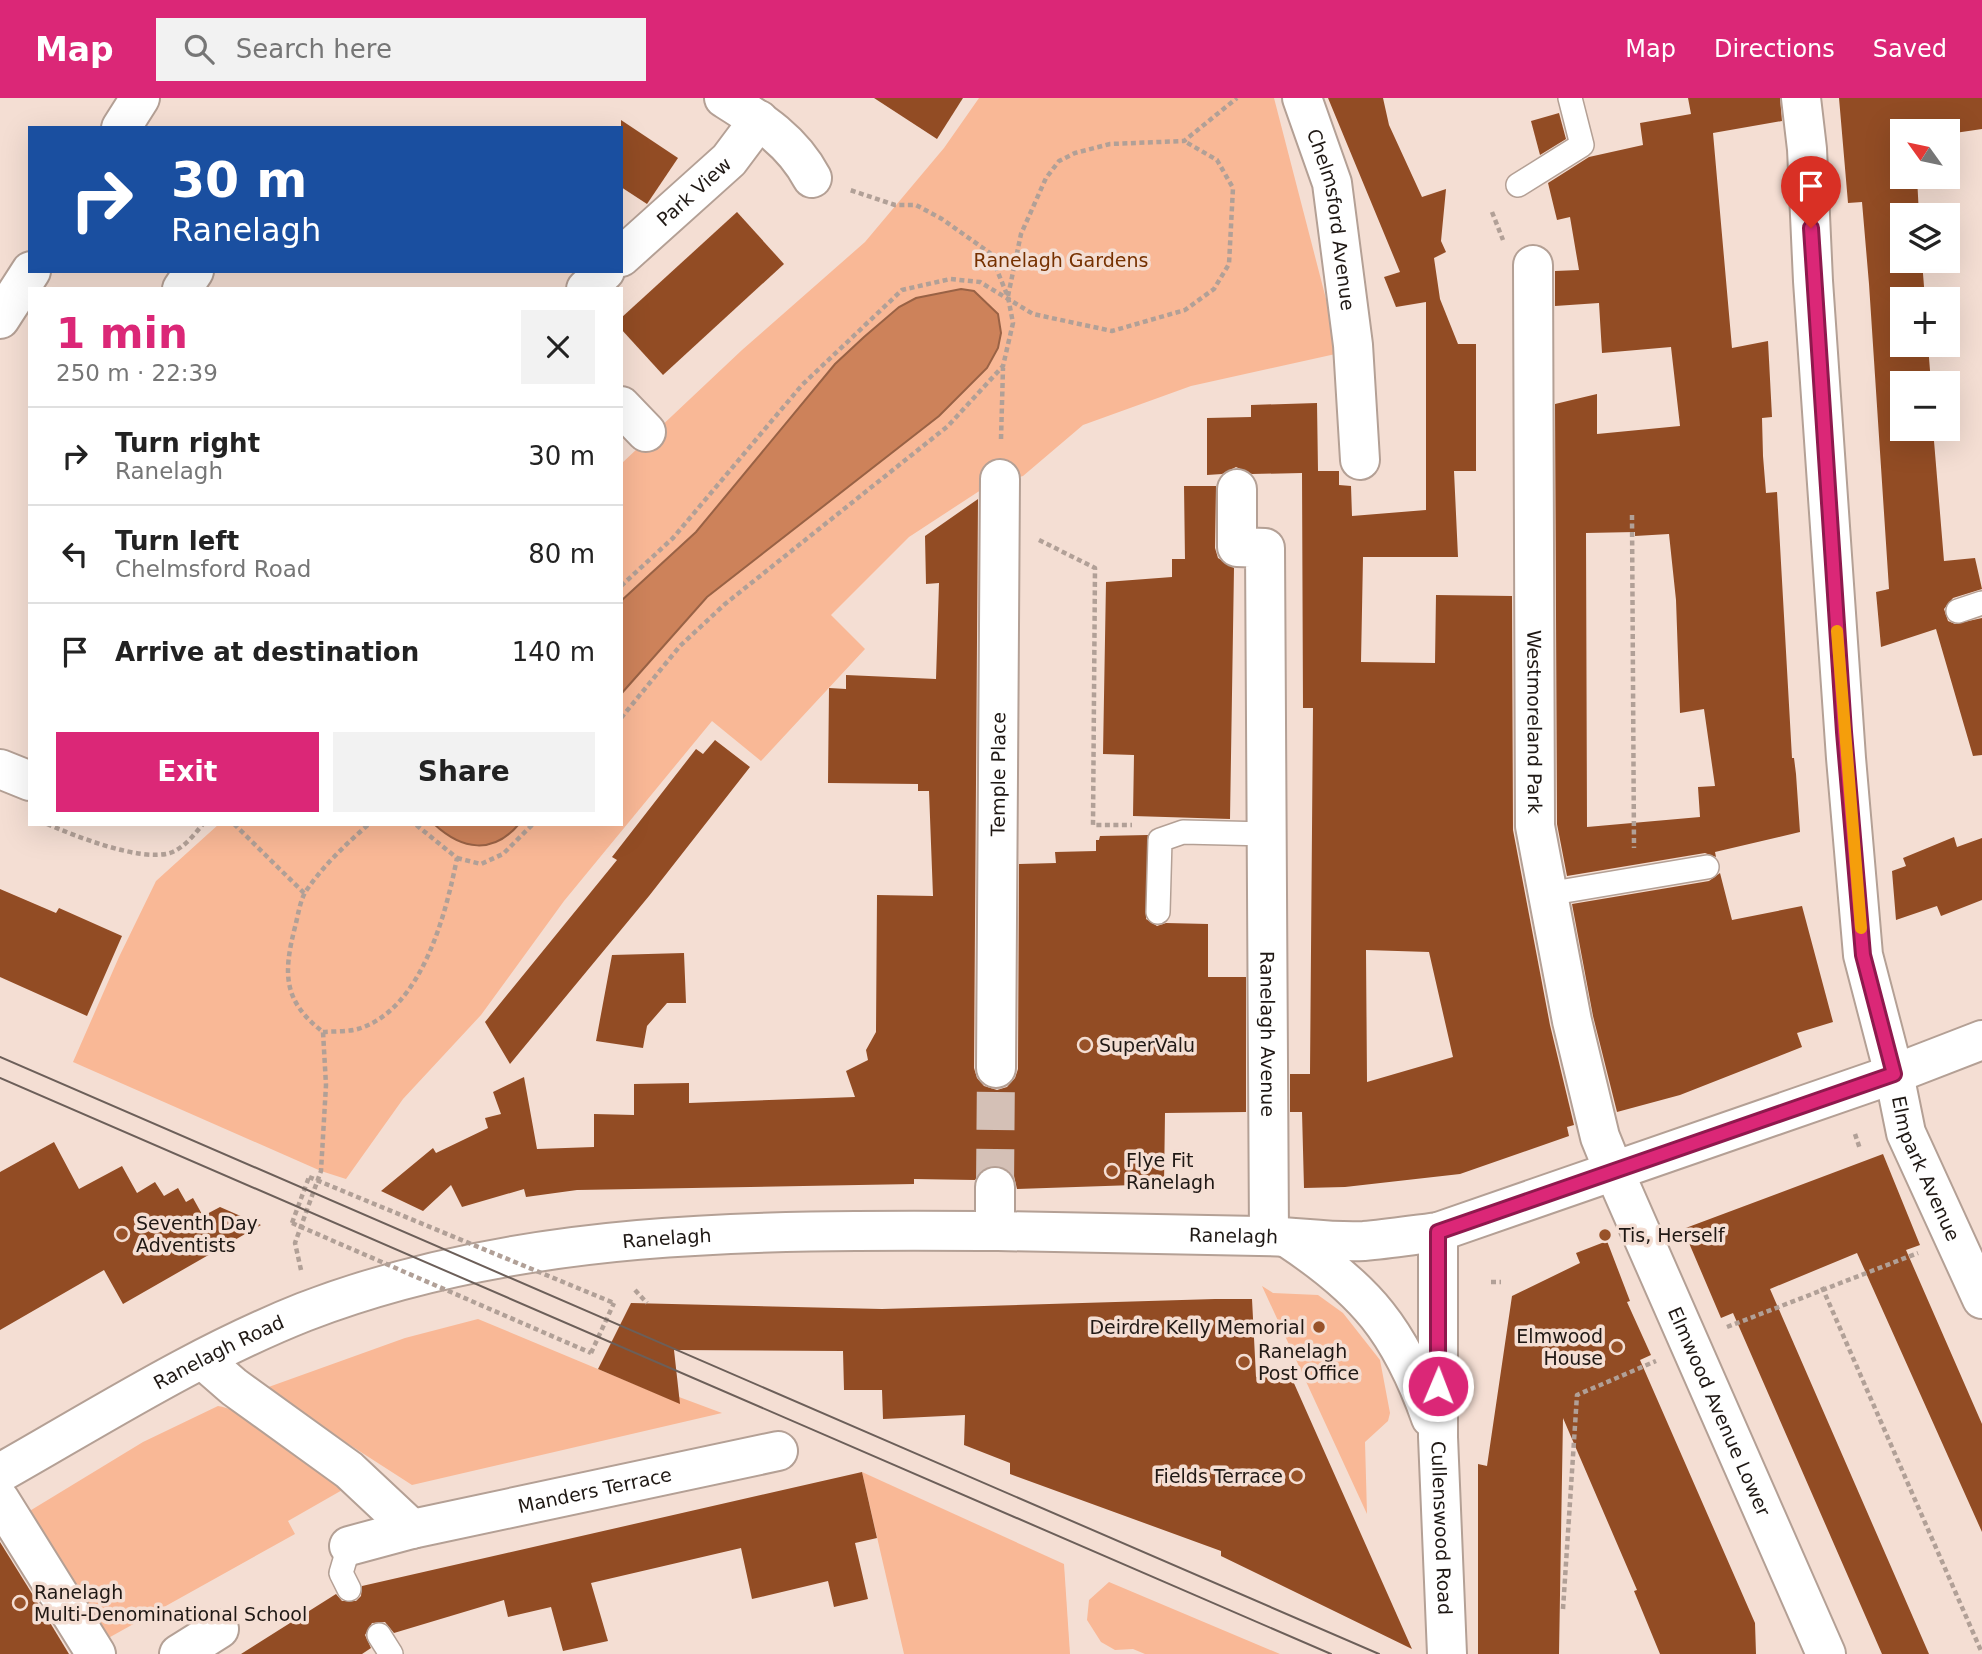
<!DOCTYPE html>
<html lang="en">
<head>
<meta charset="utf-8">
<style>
	:root { --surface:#fff; --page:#f2f2f2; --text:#222; --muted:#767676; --line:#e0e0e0; --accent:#db2777 }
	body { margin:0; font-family:"DejaVu Sans",sans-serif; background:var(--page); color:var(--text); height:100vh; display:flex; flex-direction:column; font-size:26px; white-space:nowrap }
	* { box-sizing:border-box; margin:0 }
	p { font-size:23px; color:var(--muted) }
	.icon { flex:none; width:38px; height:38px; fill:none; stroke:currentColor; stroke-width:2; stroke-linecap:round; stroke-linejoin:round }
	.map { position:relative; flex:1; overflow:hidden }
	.side { position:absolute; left:28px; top:189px; width:595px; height:539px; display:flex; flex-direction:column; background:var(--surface); border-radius:0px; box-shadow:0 7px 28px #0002 }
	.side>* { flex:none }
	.guide { position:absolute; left:28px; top:28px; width:595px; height:147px; border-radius:0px; box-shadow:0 7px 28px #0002; background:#1a4fa0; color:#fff; overflow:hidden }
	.needle { width:46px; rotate:303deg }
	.tools { position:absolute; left:1890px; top:21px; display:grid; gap:14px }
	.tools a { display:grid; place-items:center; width:70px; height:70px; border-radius:0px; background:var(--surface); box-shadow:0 7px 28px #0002; font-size:35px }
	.pin { position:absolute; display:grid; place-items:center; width:60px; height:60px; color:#fff; margin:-72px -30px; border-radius:50% 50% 50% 0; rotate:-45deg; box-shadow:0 0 7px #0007 }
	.pin .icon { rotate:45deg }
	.me { position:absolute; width:77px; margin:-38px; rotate:1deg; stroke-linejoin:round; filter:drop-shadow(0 0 5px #0008) }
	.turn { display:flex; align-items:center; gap:24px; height:147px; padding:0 28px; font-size:32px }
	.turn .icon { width:91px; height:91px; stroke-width:2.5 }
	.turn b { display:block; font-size:49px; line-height:60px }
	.round { display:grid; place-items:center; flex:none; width:74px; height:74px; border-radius:0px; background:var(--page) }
	.overview { display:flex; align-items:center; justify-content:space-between; height:119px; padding:0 28px }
	h1 { font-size:42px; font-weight:600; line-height:52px; color:var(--accent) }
	.action { display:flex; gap:14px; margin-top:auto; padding:14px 28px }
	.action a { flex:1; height:80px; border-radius:0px; background:var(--accent); color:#fff; font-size:28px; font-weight:600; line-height:80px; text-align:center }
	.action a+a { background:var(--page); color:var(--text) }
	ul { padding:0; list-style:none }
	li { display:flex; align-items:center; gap:21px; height:98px; padding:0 28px; border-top:2px solid var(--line) }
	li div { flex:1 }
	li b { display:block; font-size:26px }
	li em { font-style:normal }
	header { display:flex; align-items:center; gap:42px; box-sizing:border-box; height:98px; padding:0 35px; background:var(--accent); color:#fff }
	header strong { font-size:33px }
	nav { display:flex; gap:38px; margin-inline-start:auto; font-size:24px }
	.search { width:490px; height:63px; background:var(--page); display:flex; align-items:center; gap:18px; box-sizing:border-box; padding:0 24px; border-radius:0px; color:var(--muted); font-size:26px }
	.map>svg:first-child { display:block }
</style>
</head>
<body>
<header>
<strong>Map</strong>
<div class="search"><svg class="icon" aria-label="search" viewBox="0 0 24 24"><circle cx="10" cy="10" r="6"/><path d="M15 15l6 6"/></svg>Search here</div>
<nav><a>Map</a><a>Directions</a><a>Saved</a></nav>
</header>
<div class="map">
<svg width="1982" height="1556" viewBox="0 0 1982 1556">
	<rect width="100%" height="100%" fill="#f4ded3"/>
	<g fill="#f9b896">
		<polygon points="979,0 1274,0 1340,255 1191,288 1083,327 1023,378 987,388 909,439 831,517 865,551 761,663 712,623 564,803 481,917 403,1001 346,1081 321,1073 73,964 119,859 156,783 219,726 621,726 621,366 742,252 865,144 944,50"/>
		<polygon points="1262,1188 1273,1195 1318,1197 1343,1215 1380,1262 1390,1315 1388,1323 1365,1344 1367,1416"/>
		<polygon points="478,1221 677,1304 679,1299 722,1315 412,1387 263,1291 405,1240"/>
		<path d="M218,1308C253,1313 319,1366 351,1387L288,1423L295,1436L103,1543L23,1417L143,1344Z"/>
		<polygon points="862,1374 1064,1466 1070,1556 904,1556"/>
		<polygon points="1109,1484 1280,1556 1145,1556 1133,1551 1115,1552 1101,1544 1087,1522 1089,1502"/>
	</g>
	<g fill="#cd825a" stroke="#996245" stroke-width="2">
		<polygon points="961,191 974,193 998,216 1001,235 998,250 987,270 939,318 707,499 621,596 621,503 696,434 835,266 864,239 899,209 916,200"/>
		<path d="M434,726H519C493,757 462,752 434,726Z"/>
	</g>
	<g fill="#924c24" fill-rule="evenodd">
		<polygon points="874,0 963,0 937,41"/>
		<path d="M1328,0H1383L1389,27L1422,99L1446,91L1441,143L1446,154L1434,160L1440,201L1458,246H1476V373H1454L1458,459H1363L1361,564L1435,565L1436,497L1512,498L1513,732L1550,927L1574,1027L1567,1029L1569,1038L1460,1076L1345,1089L1304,1090L1302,1014H1290V976H1310L1313,610H1303L1302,375L1252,376L1236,369L1222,376L1207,377V320L1251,319V307L1317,305L1318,373H1339V387L1351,388L1352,418L1426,412V204L1396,209L1384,179L1400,174ZM1366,852L1429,854L1453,959L1367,984Z"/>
		<path d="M1688,0H1780L1782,23L1713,35L1732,250L1768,243L1772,319L1762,320L1763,358L1766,395L1777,394L1792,660H1794L1796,676L1800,734L1715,754L1716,759L1705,755L1567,778L1557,726L1555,306L1597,296V336L1680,328L1671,249L1602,255L1599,205L1555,208V173L1579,172L1570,119L1557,122L1548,85L1589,59L1643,47L1640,25L1691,16ZM1635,434V438L1669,436L1676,502L1680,615L1704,611L1715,688L1698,689L1700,719L1587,729L1586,435Z"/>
		<polygon points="1839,0 1982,0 1982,31 1948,36 1948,33 1902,33 1902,79 1917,79 1919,117 1902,117 1902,163 1922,163 1925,201 1902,201 1902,247 1928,247 1931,285 1902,285 1902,331 1933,331 1944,463 1975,460 1982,491 1953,500 1944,511 1948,523 1955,526 1982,520 1982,657 1973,658 1936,531 1881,549 1876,494 1889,491 1869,186 1862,104 1848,105"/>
		<polygon points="1559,15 1566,41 1540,57 1531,23"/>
		<polygon points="621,22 678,60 647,106 621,89"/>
		<polygon points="737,114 784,166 663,277 621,231 621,220"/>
		<polygon points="1184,388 1216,388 1215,450 1218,460 1234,470 1230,721 1133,718 1134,657 1103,656 1106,484 1172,479 1172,461 1185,461"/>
		<polygon points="978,401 974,970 977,980 984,988 997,992 1007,989 1015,980 1018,971 1019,766 1056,765 1055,754 1096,753 1096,742 1099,742 1100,738 1148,737 1146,821 1157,828 1166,825 1208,826 1208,879 1246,879 1246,1014 1165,1015 1164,1086 1017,1091 1014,1078 1005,1070 994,1067 984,1070 975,1082 914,1081 914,1086 577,1092 526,1099 524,1091 462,1109 451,1087 423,1113 381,1093 433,1050 436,1055 488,1030 485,1020 501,1016 493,994 524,979 537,1051 594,1049 594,1016 634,1017 634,986 689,985 689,1005 855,999 846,973 868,962 866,952 876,934 877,797 933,798 929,693 918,693 918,686 828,685 829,590 846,591 846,577 936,581 939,485 926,486 925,438"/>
		<polygon points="715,642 750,669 649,798 510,966 485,924 617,762 612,759 696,651 703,656"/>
		<polygon points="1954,739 1957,749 1982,740 1982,802 1941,818 1937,808 1896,822 1892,773 1906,768 1903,760"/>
		<polygon points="1720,775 1732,822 1802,808 1833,924 1797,935 1802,949 1680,997 1617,1014 1593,918 1572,806 1709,783"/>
		<polygon points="0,791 56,815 59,810 122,838 87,918 0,879"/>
		<polygon points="684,855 686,905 667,905 647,928 643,950 596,943 612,857"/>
		<polygon points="54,1044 79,1091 122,1068 137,1095 155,1084 164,1098 178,1090 186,1104 193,1100 203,1118 220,1109 261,1127 123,1206 104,1172 0,1232 0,1074"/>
		<polygon points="1883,1056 1920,1147 1906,1152 1982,1326 1982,1434 1857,1155 1770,1191 1929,1556 1882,1556 1733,1215 1721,1220 1683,1131"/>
		<polygon points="1607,1143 1630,1203 1627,1204 1651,1257 1640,1262 1755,1525 1756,1556 1660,1556 1634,1493 1637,1492 1563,1320 1559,1556 1478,1556 1478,1366 1487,1368 1512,1198 1580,1165 1576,1155"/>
		<polygon points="1215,1201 1252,1201 1256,1279 1289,1274 1412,1551 1221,1458 1221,1453 1010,1376 1010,1365 964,1347 965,1317 883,1321 882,1292 844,1292 843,1253 674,1252 680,1306 598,1271 631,1205 882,1211"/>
		<polygon points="862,1374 877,1440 855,1445 868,1501 834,1509 828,1483 752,1501 741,1450 591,1485 608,1543 563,1553 551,1509 508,1519 504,1502 394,1535 385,1524 372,1525 365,1537 371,1550 362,1556 241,1556 336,1496 342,1503 356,1503 361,1498 362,1488"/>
		<polygon points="0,1444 49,1523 69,1556 0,1556"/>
	</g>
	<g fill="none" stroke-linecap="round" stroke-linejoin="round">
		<polyline stroke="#d4c0b6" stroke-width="38" stroke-dasharray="38 19" stroke-linecap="butt" points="995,1089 996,970"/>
		<g stroke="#b4a095" stroke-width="26">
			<g id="lane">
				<polyline points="1518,87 1582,47 1570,0"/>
				<polyline points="1958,513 1982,505"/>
				<polyline points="1547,796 1707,769"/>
				<polyline points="1158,814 1160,742 1183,734 1268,736"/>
				<polyline points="349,1448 341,1475 349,1491"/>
				<polyline points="379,1537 391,1556"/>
			</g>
		</g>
		<g stroke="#b4a095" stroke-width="42">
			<g id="street">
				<path d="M724,0C759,22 792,42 812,80"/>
				<path id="s1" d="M1302,0L1332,85L1353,247L1360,362"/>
				<polyline points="121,30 140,0"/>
				<path id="s2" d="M621,159L729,62L759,22"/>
				<path id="s3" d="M1533,167L1535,728L1572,923L1600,1039L1613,1071L1826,1556"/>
				<polyline points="182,191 194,173"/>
				<polyline points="586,191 605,173"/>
				<polyline points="0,221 31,173"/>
				<polyline points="621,308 646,334"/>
				<path id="s4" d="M1237,391V449L1265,450L1269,1138"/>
				<polyline points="0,671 30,683"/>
				<path id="s5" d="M996,970L1000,381"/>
				<path id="s6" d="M1894,976L1906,1035L1982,1201"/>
				<polyline points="995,1089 995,1133"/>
				<polyline points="203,1262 234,1289 349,1372 412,1431"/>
				<polyline points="0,1402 96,1556"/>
				<path id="s7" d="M349,1448L412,1431L778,1353"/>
				<polyline points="179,1556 219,1531"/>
			</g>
		</g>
		<g stroke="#b4a095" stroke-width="42">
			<g id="secondary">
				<polyline points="1801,0 1807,51 1813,183 1846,660 1863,857 1894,976"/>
				<path id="s8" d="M1438,1134V1339L1447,1556"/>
				<path d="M1289,1141C1366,1192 1400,1233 1431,1320"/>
				<path id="s9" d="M0,1375C99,1319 198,1256 304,1214C524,1129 765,1132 998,1133C1085,1134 1172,1136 1259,1138C1294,1138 1329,1145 1364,1143C1388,1141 1413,1137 1438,1134L1894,976L1982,942"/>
			</g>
		</g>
		<g stroke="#b1a097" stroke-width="4.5" stroke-dasharray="5 3.5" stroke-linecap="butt">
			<polyline points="1492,114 1503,142"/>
			<polyline points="1008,198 1021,136 1046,80 1059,63 1075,55 1110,46 1184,43 1237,0"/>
			<polyline points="1001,341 1003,270"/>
			<polyline points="1632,417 1634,750"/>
			<polyline points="1039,442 1095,470 1093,727 1132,727"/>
			<polyline points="621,488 673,440 802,287 902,192 950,181 980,184 1033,216 1112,233 1185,212 1214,191 1229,166 1233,90 1217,62 1184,43"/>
			<polyline points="621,620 680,548 725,506 948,328 1003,268 1013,225 1008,199 990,155 942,121 916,107 895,107 850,92"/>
			<path d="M47,726C75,738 140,764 170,755C184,750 194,737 203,726"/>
			<polyline points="234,726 304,795"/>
			<polyline points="457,760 481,766 503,756 533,726"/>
			<path d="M323,934C335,933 350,934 361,930C422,909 446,816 457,760L415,726"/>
			<polyline points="1855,1036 1860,1051"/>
			<polyline points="292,1125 309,1079"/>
			<path d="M301,1172L295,1145L321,1073L326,987L323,934C283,903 283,876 295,829C298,818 300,802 306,793C323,768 346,746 369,726"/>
			<polyline points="1491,1184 1501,1184"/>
			<polyline points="1822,1189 1982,1555"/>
			<polyline points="635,1192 647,1205"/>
			<polyline points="1727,1229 1918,1155"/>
			<polyline points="591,1255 614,1205"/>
			<polyline points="1563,1511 1577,1297 1656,1263"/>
		</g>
		<use href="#lane" stroke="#fff" stroke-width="23"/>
		<use href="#street" stroke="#fff" stroke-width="38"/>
		<use href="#secondary" stroke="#fff" stroke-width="38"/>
		<g stroke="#6c5f59" stroke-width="2">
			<polyline points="0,959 1379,1556"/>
			<polyline points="0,980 1331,1556"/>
		</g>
		<g stroke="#b1a097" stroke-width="4.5" stroke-dasharray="5 3.5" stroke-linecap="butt">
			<polyline points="309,1079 614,1205"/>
			<polyline points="292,1125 591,1255"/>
		</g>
	</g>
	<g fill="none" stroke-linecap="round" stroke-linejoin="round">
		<g stroke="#8e194d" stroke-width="18">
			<polyline id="route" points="1438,1288 1438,1134 1894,976 1863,857 1844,634 1811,130"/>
		</g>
		<use href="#route" stroke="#db2777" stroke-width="12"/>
		<polyline stroke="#f59e0b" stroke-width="12" points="1837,533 1861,830"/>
	</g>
	<g fill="#985229" stroke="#f4ded3" stroke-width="2.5">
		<circle cx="1085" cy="947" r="7"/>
		<circle cx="1112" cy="1073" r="7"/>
		<circle cx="122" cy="1136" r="7"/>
		<circle cx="1605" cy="1137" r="7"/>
		<circle cx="1319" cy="1229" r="7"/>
		<circle cx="1617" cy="1249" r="7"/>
		<circle cx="1244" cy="1264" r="7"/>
		<circle cx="1297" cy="1378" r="7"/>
		<circle cx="20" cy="1505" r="7"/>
	</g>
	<g text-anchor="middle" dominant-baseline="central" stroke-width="7" stroke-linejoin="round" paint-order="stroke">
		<g font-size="19" fill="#1f1814" stroke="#f4ded3">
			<text stroke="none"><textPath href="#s2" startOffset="98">Park View</textPath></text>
			<text stroke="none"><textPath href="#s1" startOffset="126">Chelmsford Avenue</textPath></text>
			<text stroke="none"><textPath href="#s3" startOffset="457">Westmoreland Park</textPath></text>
			<text stroke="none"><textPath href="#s5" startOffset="294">Temple Place</textPath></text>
			<text stroke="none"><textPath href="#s4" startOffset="572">Ranelagh Avenue</textPath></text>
			<text stroke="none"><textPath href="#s6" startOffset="100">Elmpark Avenue</textPath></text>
			<text stroke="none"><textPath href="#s9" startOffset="1283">Ranelagh</textPath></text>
			<text stroke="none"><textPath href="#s9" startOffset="716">Ranelagh</textPath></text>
			<text stroke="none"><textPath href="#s9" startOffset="250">Ranelagh Road</textPath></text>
			<text stroke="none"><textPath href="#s3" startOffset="1178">Elmwood Avenue Lower</textPath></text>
			<text stroke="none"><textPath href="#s7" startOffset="252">Manders Terrace</textPath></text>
			<text stroke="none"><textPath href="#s8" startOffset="296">Cullenswood Road</textPath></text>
		</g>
		<g font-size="19" fill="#763100" stroke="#f4ded3">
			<text x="1061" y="162">Ranelagh Gardens</text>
		</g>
		<g font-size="19" fill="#1f1814" stroke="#f4ded3" text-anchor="start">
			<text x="1099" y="947">SuperValu</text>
			<text x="1126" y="1062">Flye Fit<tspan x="1126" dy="22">Ranelagh</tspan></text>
			<text x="136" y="1125">Seventh Day<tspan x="136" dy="22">Adventists</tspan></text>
			<text x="1619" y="1137">Tis, Herself</text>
			<text x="1305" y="1229" text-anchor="end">Deirdre Kelly Memorial</text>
			<text x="1603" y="1238" text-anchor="end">Elmwood<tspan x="1603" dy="22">House</tspan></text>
			<text x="1258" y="1253">Ranelagh<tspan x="1258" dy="22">Post Office</tspan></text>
			<text x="1283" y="1378" text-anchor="end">Fields Terrace</text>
			<text x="34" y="1494">Ranelagh<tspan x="34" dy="22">Multi-Denominational School</tspan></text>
		</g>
	</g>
</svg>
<div class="tools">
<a><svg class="needle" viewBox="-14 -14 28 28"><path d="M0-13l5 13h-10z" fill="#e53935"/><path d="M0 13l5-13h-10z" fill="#767676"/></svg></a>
<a><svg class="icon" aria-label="layers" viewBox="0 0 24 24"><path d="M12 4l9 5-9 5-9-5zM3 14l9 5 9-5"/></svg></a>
<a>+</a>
<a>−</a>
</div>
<div class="pin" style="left:1811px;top:130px;background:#d93025"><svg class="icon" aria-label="arrive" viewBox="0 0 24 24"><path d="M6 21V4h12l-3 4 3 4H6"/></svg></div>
<svg class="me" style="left:1438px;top:1288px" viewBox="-20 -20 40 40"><circle r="17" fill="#db2777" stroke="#fff" stroke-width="3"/><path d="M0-11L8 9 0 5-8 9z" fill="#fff"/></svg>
<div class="guide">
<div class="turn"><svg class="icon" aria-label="right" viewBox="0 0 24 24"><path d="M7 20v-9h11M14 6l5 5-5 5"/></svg><div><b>30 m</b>Ranelagh</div></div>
</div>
<section class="side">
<div class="overview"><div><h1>1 min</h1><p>250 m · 22:39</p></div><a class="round"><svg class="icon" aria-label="close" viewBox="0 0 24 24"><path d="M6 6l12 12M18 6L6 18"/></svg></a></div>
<ul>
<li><svg class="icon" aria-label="right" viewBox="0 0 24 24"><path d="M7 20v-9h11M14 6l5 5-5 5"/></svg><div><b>Turn right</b><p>Ranelagh</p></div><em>30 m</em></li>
<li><svg class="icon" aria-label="left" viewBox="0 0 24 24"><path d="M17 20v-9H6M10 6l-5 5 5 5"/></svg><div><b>Turn left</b><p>Chelmsford Road</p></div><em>80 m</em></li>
<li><svg class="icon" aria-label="arrive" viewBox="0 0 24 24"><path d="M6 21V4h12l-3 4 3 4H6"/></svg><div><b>Arrive at destination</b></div><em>140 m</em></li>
</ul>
<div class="action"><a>Exit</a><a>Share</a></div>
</section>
</div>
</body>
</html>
